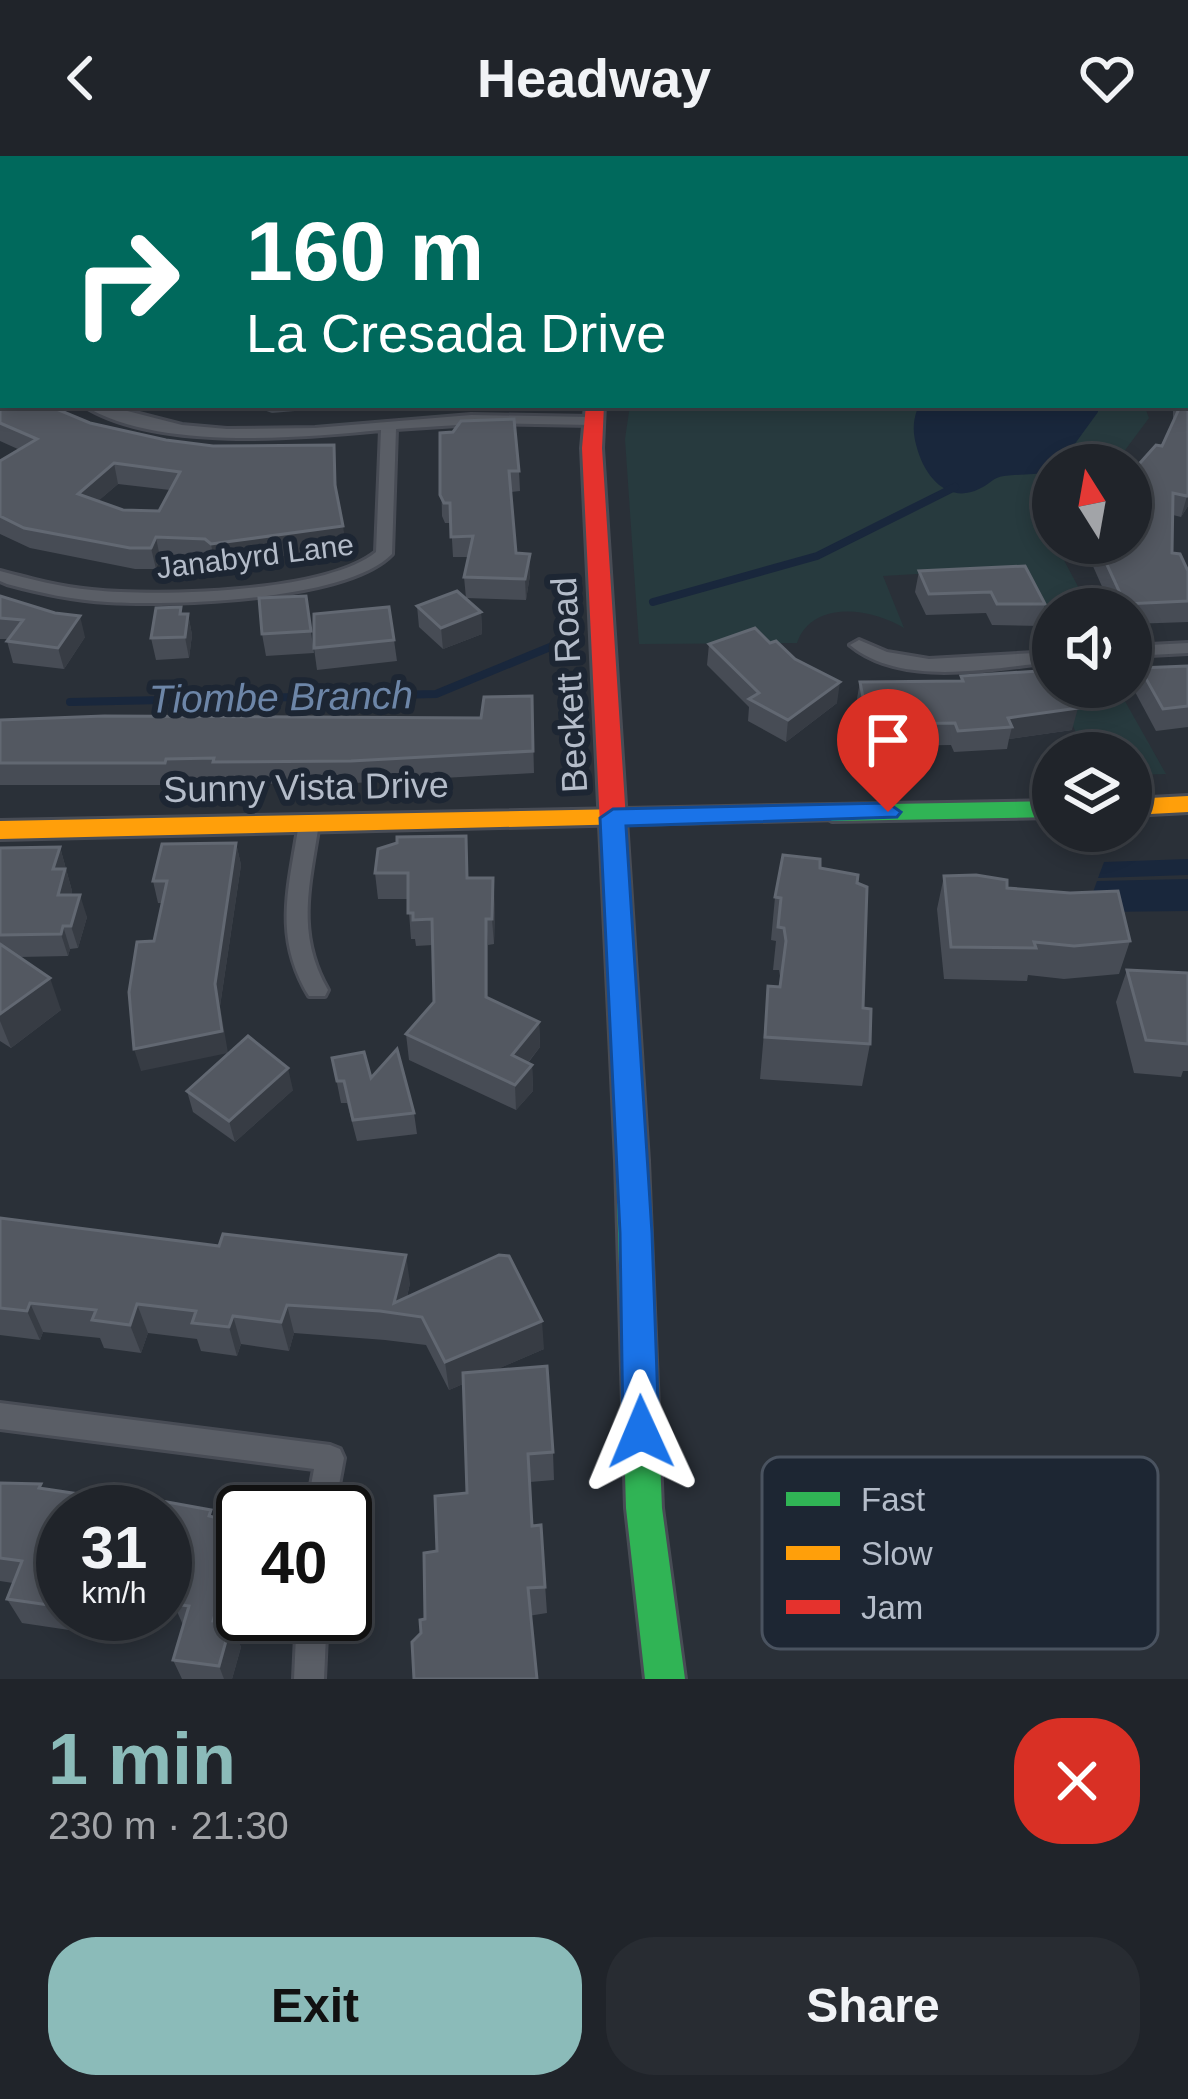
<!DOCTYPE html>
<html lang="en">
<head>
<meta charset="utf-8">
<style>
	:root { --surface:#20242a; --page:#282c32; --text:#f1f3f6; --muted:#a2a4a8; --line:#3d4147; --accent:#8bbbb9 }
	body { margin:0; font-family:Helvetica,sans-serif; background:var(--page); color:var(--text); height:100vh; display:flex; flex-direction:column; font-size:45px; white-space:nowrap }
	* { box-sizing:border-box; margin:0 }
	p { font-size:39px; color:var(--muted) }
	.icon { flex:none; width:66px; height:66px; fill:none; stroke:currentColor; stroke-width:2; stroke-linecap:round; stroke-linejoin:round }
	.map { position:relative; height:1523px; overflow:hidden }
	.panel { display:flex; flex-direction:column; background:var(--surface); flex:1 }
	.panel>* { flex:none }
	.hud { position:absolute; left:0px; top:0px; width:1188px; height:252px; box-shadow:0 6px 18px #0003,0 0 0 3px var(--line); background:#00695c; color:#fff; overflow:hidden }
	.needle { width:78px; rotate:349deg }
	.fabs { position:absolute; left:1032px; top:288px; display:grid; gap:24px }
	.fabs a { display:grid; place-items:center; width:120px; height:120px; border-radius:50%; background:var(--surface); box-shadow:0 6px 18px #0003,0 0 0 3px var(--line); font-size:60px }
	.speed { position:absolute; left:36px; top:1329px; display:flex; gap:24px; font-size:60px; font-weight:700; text-align:center }
	.speed>* { display:grid; place-content:center; width:156px; height:156px; border-radius:50%; background:var(--surface); box-shadow:0 6px 18px #0003,0 0 0 3px var(--line); line-height:1 }
	.speed small { font-size:30px; font-weight:400 }
	.speed .limit { border:6px solid #111; border-radius:18px; background:#fff; color:#111 }
	.pin { position:absolute; display:grid; place-items:center; width:102px; height:102px; color:#fff; margin:-123px -51px; border-radius:50% 50% 50% 0; rotate:-45deg; box-shadow:0 0 12px #0007 }
	.pin .icon { rotate:45deg }
	.me { position:absolute; width:132px; margin:-66px; rotate:359deg; stroke-linejoin:round; filter:drop-shadow(0 0 9px #0008) }
	.turn { display:flex; align-items:center; gap:42px; height:252px; padding:0 48px; font-size:54px }
	.turn .icon { width:156px; height:156px; stroke-width:2.5 }
	.turn b { display:block; font-size:84px; line-height:102px }
	.round { display:grid; place-items:center; flex:none; width:126px; height:126px; border-radius:48px; background:var(--page) }
	.summary { display:flex; align-items:center; justify-content:space-between; height:204px; padding:0 48px }
	h1 { font-size:72px; font-weight:700; line-height:90px; color:var(--accent) }
	.button { display:flex; gap:24px; margin-top:auto; padding:24px 48px }
	.button a { flex:1; height:138px; border-radius:48px; background:var(--accent); color:#111; font-size:48px; font-weight:700; line-height:138px; text-align:center }
	.button a+a { background:var(--page); color:var(--text) }
	header { display:flex; justify-content:space-between; align-items:center; height:156px; padding:0 48px; background:var(--surface); font-size:54px; font-weight:700 }
	.map>svg:first-child { display:block }
</style>
</head>
<body>
<header><svg class="icon" aria-label="back" viewBox="0 0 24 24"><path d="M15 5l-7 7 7 7"/></svg>Headway<svg class="icon" aria-label="heart" viewBox="0 0 24 24"><path d="M12 20l-8-8c-3-5 5-10 8-4 3-6 11-1 8 4z"/></svg></header>
<div class="map">
<svg width="1188" height="1523" viewBox="0 0 1188 1523">
	<rect width="100%" height="100%" fill="#2a3038"/>
	<g fill="#273a3e">
		<path d="M630,249H1144L1149,262L1114,309H1053L1051,380L1090,453H1053V485L1016,412L883,420L904,472C872,452 812,443 797,487L639,488L625,283Z"/>
		<polygon points="1054,531 1117,531 1166,618 1131,619 1131,597 1086,597"/>
	</g>
	<g fill="#19273c">
		<path d="M927,249H1098V256L1069,296L1053,304L1052,316C1035,319 1020,318 1004,320C993,321 989,329 979,333C951,347 929,325 920,301C914,284 911,271 917,254Z"/>
		<polygon points="1188,703 1188,719 1098,722 1104,706"/>
		<polygon points="1188,723 1188,755 1098,756 1091,742 1097,725"/>
	</g>
	<g fill="none" stroke-linecap="round" stroke-linejoin="round">
		<g stroke="#19273c" stroke-width="8">
			<polyline points="653,446 817,400 955,331"/>
			<polyline points="70,546 436,538 555,489"/>
		</g>
		<g stroke="#484c55" stroke-width="6">
			<g id="street">
				<polygon points="0,208 3,209 3,217 0,216"/>
				<path d="M83,249H104L182,269L227,273L315,272L471,259L592,261L599,265L592,269L488,267L396,273L392,398C347,445 172,450 107,446C73,444 40,437 7,428L0,425V415C30,423 60,431 92,434C158,441 325,437 376,396L381,274C299,282 155,295 83,249Z"/>
				<path d="M859,484L887,496L929,503L1053,496V506C991,512 902,532 850,489Z"/>
				<polygon points="1188,487 1188,497 1131,500 1131,490"/>
				<path d="M309,660L319,667C310,728 295,777 328,834L325,840H309C273,780 289,732 299,667Z"/>
				<polygon points="0,1247 330,1289 340,1293 344,1302 334,1356 306,1356 314,1313 0,1273"/>
				<polygon points="297,1458 327,1458 324,1523 294,1523"/>
			</g>
		</g>
		<g stroke="#484c55" stroke-width="6">
			<g id="fast">
				<polygon points="1053,645 1053,661 832,665 819,657 832,649"/>
				<polygon points="632,992 643,996 648,1005 662,1352 685,1523 645,1523 626,1352 616,1005 621,996"/>
			</g>
		</g>
		<g stroke="#484c55" stroke-width="6">
			<g id="slow">
				<polygon points="696,0 926,0 924,3"/>
				<polygon points="1188,640 1188,656 1131,659 1131,643"/>
				<polygon points="832,649 841,651 845,657 841,663 0,683 0,665"/>
			</g>
		</g>
		<g stroke="#484c55" stroke-width="6">
			<polygon id="jam" points="586,249 604,249 602,292 648,1005 643,1014 632,1018 621,1014 616,1005 582,292"/>
		</g>
		<use href="#street" fill="#5a5e66" fill-rule="evenodd"/>
		<use href="#fast" fill="#30b455" fill-rule="evenodd"/>
		<use href="#slow" fill="#ff9f0a" fill-rule="evenodd"/>
		<use href="#jam" fill="#e5322d" fill-rule="evenodd"/>
	</g>
	<g fill="#474c55" fill-rule="evenodd">
		<polygon points="0,0 3,3 3,177 0,175"/>
		<polygon points="1188,141 1188,350 1181,361 1173,359 1172,397 1188,415 1188,466 1131,468 1131,453 1112,453 1092,408 1097,387 1131,387 1162,290 1173,267 1173,249 1185,249"/>
		<path d="M0,229L90,267L166,284L213,290L334,289L337,341L346,391L215,409L209,404L160,402L156,413H135L30,392L0,378V305L20,294L0,285ZM118,328L170,334L159,355L123,354L98,345Z"/>
		<polygon points="192,249 239,249 234,255"/>
		<polygon points="250,249 364,249 272,257"/>
		<polygon points="440,277 519,315 520,335 511,336 516,397 530,398 530,419 526,444 466,442 464,421 468,401 453,401 451,367 445,367 442,360"/>
		<polygon points="919,415 1045,448 1040,470 992,469 986,457 926,459 915,436"/>
		<polygon points="0,440 85,481 64,513 13,507 7,485 8,483 0,483"/>
		<polygon points="306,440 314,497 266,500 262,478"/>
		<polygon points="417,450 481,456 482,478 443,493 419,471"/>
		<polygon points="182,458 188,458 192,479 189,502 156,504 151,482"/>
		<polygon points="394,484 397,505 317,514 314,492"/>
		<polygon points="770,487 837,547 786,586 748,565 749,551 707,509 709,488"/>
		<polygon points="1188,510 1188,571 1156,575 1134,534 1140,512"/>
		<polygon points="961,520 1072,574 1009,583 1007,593 954,596 951,589 889,590 886,577 863,577 856,548 860,526 960,525"/>
		<polygon points="532,540 534,617 354,627 217,628 216,623 171,625 170,629 0,629 0,564 481,562"/>
		<polygon points="236,687 241,709 220,850 141,915 154,785 163,747 158,747 153,725"/>
		<polygon points="60,691 72,735 71,739 87,761 78,792 70,793 68,800 19,801 61,854 11,892 0,885 0,692"/>
		<polygon points="378,693 468,722 495,748 494,788 488,789 488,842 539,866 540,891 528,907 532,909 533,935 516,954 409,904 406,878 434,846 433,789 416,790 415,783 411,783 408,743 378,743 375,717"/>
		<polygon points="820,712 863,852 870,888 862,930 760,923 768,830 780,831 781,827 779,814 773,814 776,785 771,784 775,741"/>
		<polygon points="944,720 1007,732 1130,785 1119,818 1064,823 1028,819 1027,825 944,823 937,753"/>
		<polygon points="1127,814 1188,817 1188,915 1183,915 1181,921 1134,917 1116,846"/>
		<polygon points="332,902 371,922 414,957 417,978 357,985 347,947 341,947"/>
		<polygon points="293,934 235,986 193,956 187,935"/>
		<polygon points="0,1062 410,1127 407,1141 544,1193 495,1214 553,1296 554,1324 530,1326 532,1370 541,1369 547,1457 421,1477 425,1463 437,1395 467,1337 463,1228 449,1234 426,1189 385,1184 294,1177 289,1195 241,1188 237,1200 201,1195 197,1183 148,1177 141,1197 104,1192 100,1182 43,1176 40,1184 0,1179"/>
		<polygon points="0,1327 214,1361 243,1371 243,1420 229,1467 241,1491 232,1523 182,1523 173,1504 183,1469 175,1451 165,1449 165,1356 63,1356 63,1458 124,1458 116,1481 22,1467 7,1443 13,1427 0,1425"/>
	</g>
	<g fill="#373c44">
		<polygon points="14,0 59,0 50,3 15,3"/>
		<polygon points="114,307 118,328 83,358 78,338"/>
		<polygon points="1188,339 1188,350 1181,361 1187,340"/>
		<polygon points="343,370 346,391 215,409 211,388"/>
		<polygon points="156,381 160,402 156,413 151,392"/>
		<polygon points="530,398 530,419 526,444 525,423"/>
		<polygon points="481,456 482,478 443,493 441,472"/>
		<polygon points="188,458 192,479 189,502 185,481"/>
		<polygon points="80,460 85,481 64,513 58,492"/>
		<polygon points="840,526 837,547 786,586 788,564"/>
		<polygon points="1078,552 1072,574 1009,583 1012,571 1008,562"/>
		<polygon points="236,687 241,709 220,850 228,897 141,915 134,893 215,828"/>
		<polygon points="60,691 72,735 65,761 58,739 53,713"/>
		<polygon points="493,722 495,748 494,788 492,763"/>
		<polygon points="80,739 87,761 78,792 71,770"/>
		<polygon points="486,763 488,789 488,867 486,841"/>
		<polygon points="63,770 70,793 68,800 61,778"/>
		<polygon points="50,822 61,854 11,892 0,865 0,858"/>
		<polygon points="539,866 540,891 513,925 512,899"/>
		<polygon points="532,909 533,935 516,954 515,929"/>
		<polygon points="288,912 293,934 235,986 229,965"/>
		<polygon points="406,1099 410,1127 403,1158 394,1147"/>
		<polygon points="30,1147 43,1176 40,1184 27,1155"/>
		<polygon points="137,1148 148,1177 141,1197 130,1169"/>
		<polygon points="287,1149 294,1177 289,1195 281,1166"/>
		<polygon points="233,1160 241,1188 237,1200 229,1171"/>
		<polygon points="542,1165 544,1193 449,1234 445,1206"/>
		<polygon points="242,1368 243,1420 223,1488 213,1465"/>
		<polygon points="104,1458 124,1458 116,1481"/>
		<polygon points="231,1467 241,1491 232,1523 224,1523 219,1510"/>
	</g>
	<g fill="#535861" stroke="#626872" stroke-width="3" fill-rule="evenodd">
		<polygon points="0,0 27,0 38,3 3,3 3,160 0,158 0,35 2,20 0,20"/>
		<polygon points="132,0 528,0 526,3 125,3"/>
		<polygon points="578,0 621,0 629,3 570,3"/>
		<polygon points="831,0 1108,0 1112,3 833,3"/>
		<polygon points="1188,141 1188,339 1187,340 1173,337 1172,397 1180,398 1188,415 1188,445 1125,448 1097,387 1131,387 1131,320 1140,307 1156,289 1162,290 1178,255 1178,249 1185,249 1185,144"/>
		<path d="M0,229L3,230V249H47L90,267L166,284L213,290L334,289L335,329L343,370L211,388L205,383L156,381L151,392H130L24,372L0,360V305L37,283L0,267ZM114,307L180,316L159,355L123,354L78,338Z"/>
		<polygon points="514,263 519,315 509,315 516,397 530,398 525,423 464,421 473,380 451,381 450,347 444,347 440,339 440,277 453,276 461,265"/>
		<polygon points="1025,410 1045,448 997,448 991,436 929,438 919,415"/>
		<polygon points="457,435 481,456 441,472 417,450"/>
		<polygon points="0,440 55,457 80,460 58,492 7,485 23,464 0,462"/>
		<polygon points="306,440 311,475 262,478 259,442"/>
		<polygon points="181,451 180,458 188,458 185,481 151,482 156,452"/>
		<polygon points="389,451 394,484 314,492 314,458"/>
		<polygon points="755,472 770,487 776,485 795,503 840,526 788,564 749,543 759,537 709,488"/>
		<polygon points="1188,510 1188,550 1163,553 1140,512"/>
		<polygon points="1053,514 1053,531 1067,531 1078,552 1008,562 1012,571 958,575 955,567 893,568 890,555 866,556 860,526 963,525 961,520"/>
		<polygon points="532,540 533,595 351,605 213,606 214,602 166,603 165,607 0,607 0,564 104,560 481,562 484,541"/>
		<polygon points="466,680 467,722 493,722 492,763 486,763 486,841 539,866 512,899 532,909 515,929 406,878 434,846 432,763 413,764 413,757 408,757 408,717 375,717 378,693 397,687 397,681"/>
		<polygon points="236,687 215,828 222,875 134,893 129,836 137,786 154,785 167,725 153,725 162,688"/>
		<polygon points="60,691 53,713 65,713 58,739 80,739 71,770 63,770 61,778 0,779 0,692"/>
		<polygon points="783,699 820,703 820,712 858,719 857,727 867,731 863,852 871,853 870,888 765,881 768,830 780,831 786,785 784,772 778,771 781,742 775,741"/>
		<polygon points="976,719 1007,724 1007,732 1070,737 1118,735 1130,785 1074,790 1034,786 1036,792 951,791 944,720"/>
		<polygon points="0,788 50,822 0,858"/>
		<polygon points="1127,814 1188,817 1188,888 1146,884"/>
		<polygon points="248,880 288,912 229,965 187,935"/>
		<polygon points="397,893 414,957 353,964 344,925 337,925 332,902 364,896 371,922"/>
		<polygon points="0,1062 219,1090 223,1078 406,1099 394,1147 499,1099 509,1100 542,1165 445,1206 422,1161 380,1155 287,1149 281,1166 233,1160 229,1171 192,1167 196,1155 137,1148 130,1169 92,1164 96,1154 30,1147 27,1155 0,1152"/>
		<polygon points="547,1210 553,1296 528,1298 532,1370 541,1369 545,1431 528,1432 537,1523 414,1523 412,1486 421,1477 420,1464 425,1463 424,1397 437,1395 435,1340 467,1337 463,1217"/>
		<polygon points="0,1327 41,1328 39,1332 106,1342 108,1337 145,1342 211,1354 209,1360 242,1368 213,1465 231,1467 219,1510 173,1504 189,1450 174,1448 180,1428 165,1426 165,1356 63,1356 63,1451 7,1443 22,1405 0,1402"/>
	</g>
	<polygon fill="#1a73e8" stroke="#114b97" stroke-width="3" points="888,647 901,656 897,661 626,670 652,1077 659,1276 654,1288 641,1293 628,1288 623,1276 620,1077 600,662 613,653"/>
	<g text-anchor="middle" dominant-baseline="central" stroke-width="12" stroke-linejoin="round" paint-order="stroke">
		<g font-size="30" fill="#b4bcc9" stroke="#1d2633">
			<text transform="translate(255 400) rotate(-7)">Janabyrd Lane</text>
		</g>
		<g font-size="36" fill="#b4bcc9" stroke="#1d2633">
			<text transform="translate(569 529) rotate(-93)">Beckett Road</text>
			<text transform="translate(306 631) rotate(-1)">Sunny Vista Drive</text>
		</g>
		<g font-size="39" font-style="italic" fill="#6d86a8" stroke="#1d2633">
			<text transform="translate(281 541) rotate(-1)">Tiombe Branch</text>
		</g>
	</g>
	<rect x="762" y="1301" width="396" height="192" rx="18" fill="#1d2633" stroke="#4a5360" stroke-width="3"/>
	<rect x="786" y="1336" width="54" height="14" fill="#30b455"/>
	<rect x="786" y="1390" width="54" height="14" fill="#ff9f0a"/>
	<rect x="786" y="1444" width="54" height="14" fill="#e5322d"/>
	<g font-size="33" fill="#b4bcc9">
		<text x="861" y="1355">Fast</text>
		<text x="861" y="1409">Slow</text>
		<text x="861" y="1463">Jam</text>
	</g>
</svg>
<div class="fabs">
<a><svg class="needle" viewBox="-14 -14 28 28"><path d="M0-13l5 13h-10z" fill="#e53935"/><path d="M0 13l5-13h-10z" fill="#a2a4a8"/></svg></a>
<a><svg class="icon" aria-label="sound" viewBox="0 0 24 24"><path d="M4 9h4l5-4v14l-5-4H4zM17 9q2 3 0 6"/></svg></a>
<a><svg class="icon" aria-label="layers" viewBox="0 0 24 24"><path d="M12 4l9 5-9 5-9-5zM3 14l9 5 9-5"/></svg></a>
</div>
<div class="speed"><div>31<small>km/h</small></div><div class="limit">40</div></div>
<div class="pin" style="left:888px;top:656px;background:#d93025"><svg class="icon" aria-label="arrive" viewBox="0 0 24 24"><path d="M6 21V4h12l-3 4 3 4H6"/></svg></div>
<svg class="me" style="left:641px;top:1276px" viewBox="-20 -20 40 40"><path d="M0-17L14 15 0 8-14 15z" fill="#1a73e8" stroke="#fff" stroke-width="4"/></svg>
<div class="hud">
<div class="turn"><svg class="icon" aria-label="right" viewBox="0 0 24 24"><path d="M7 20v-9h11M14 6l5 5-5 5"/></svg><div><b>160 m</b>La Cresada Drive</div></div>
</div>
</div>
<section class="panel">
<div class="summary"><div><h1>1 min</h1><p>230 m · 21:30</p></div><a class="round" style="background:#d93025;color:#fff"><svg class="icon" aria-label="close" viewBox="0 0 24 24"><path d="M6 6l12 12M18 6L6 18"/></svg></a></div>
<div class="button"><a>Exit</a><a>Share</a></div>
</section>
</body>
</html>
